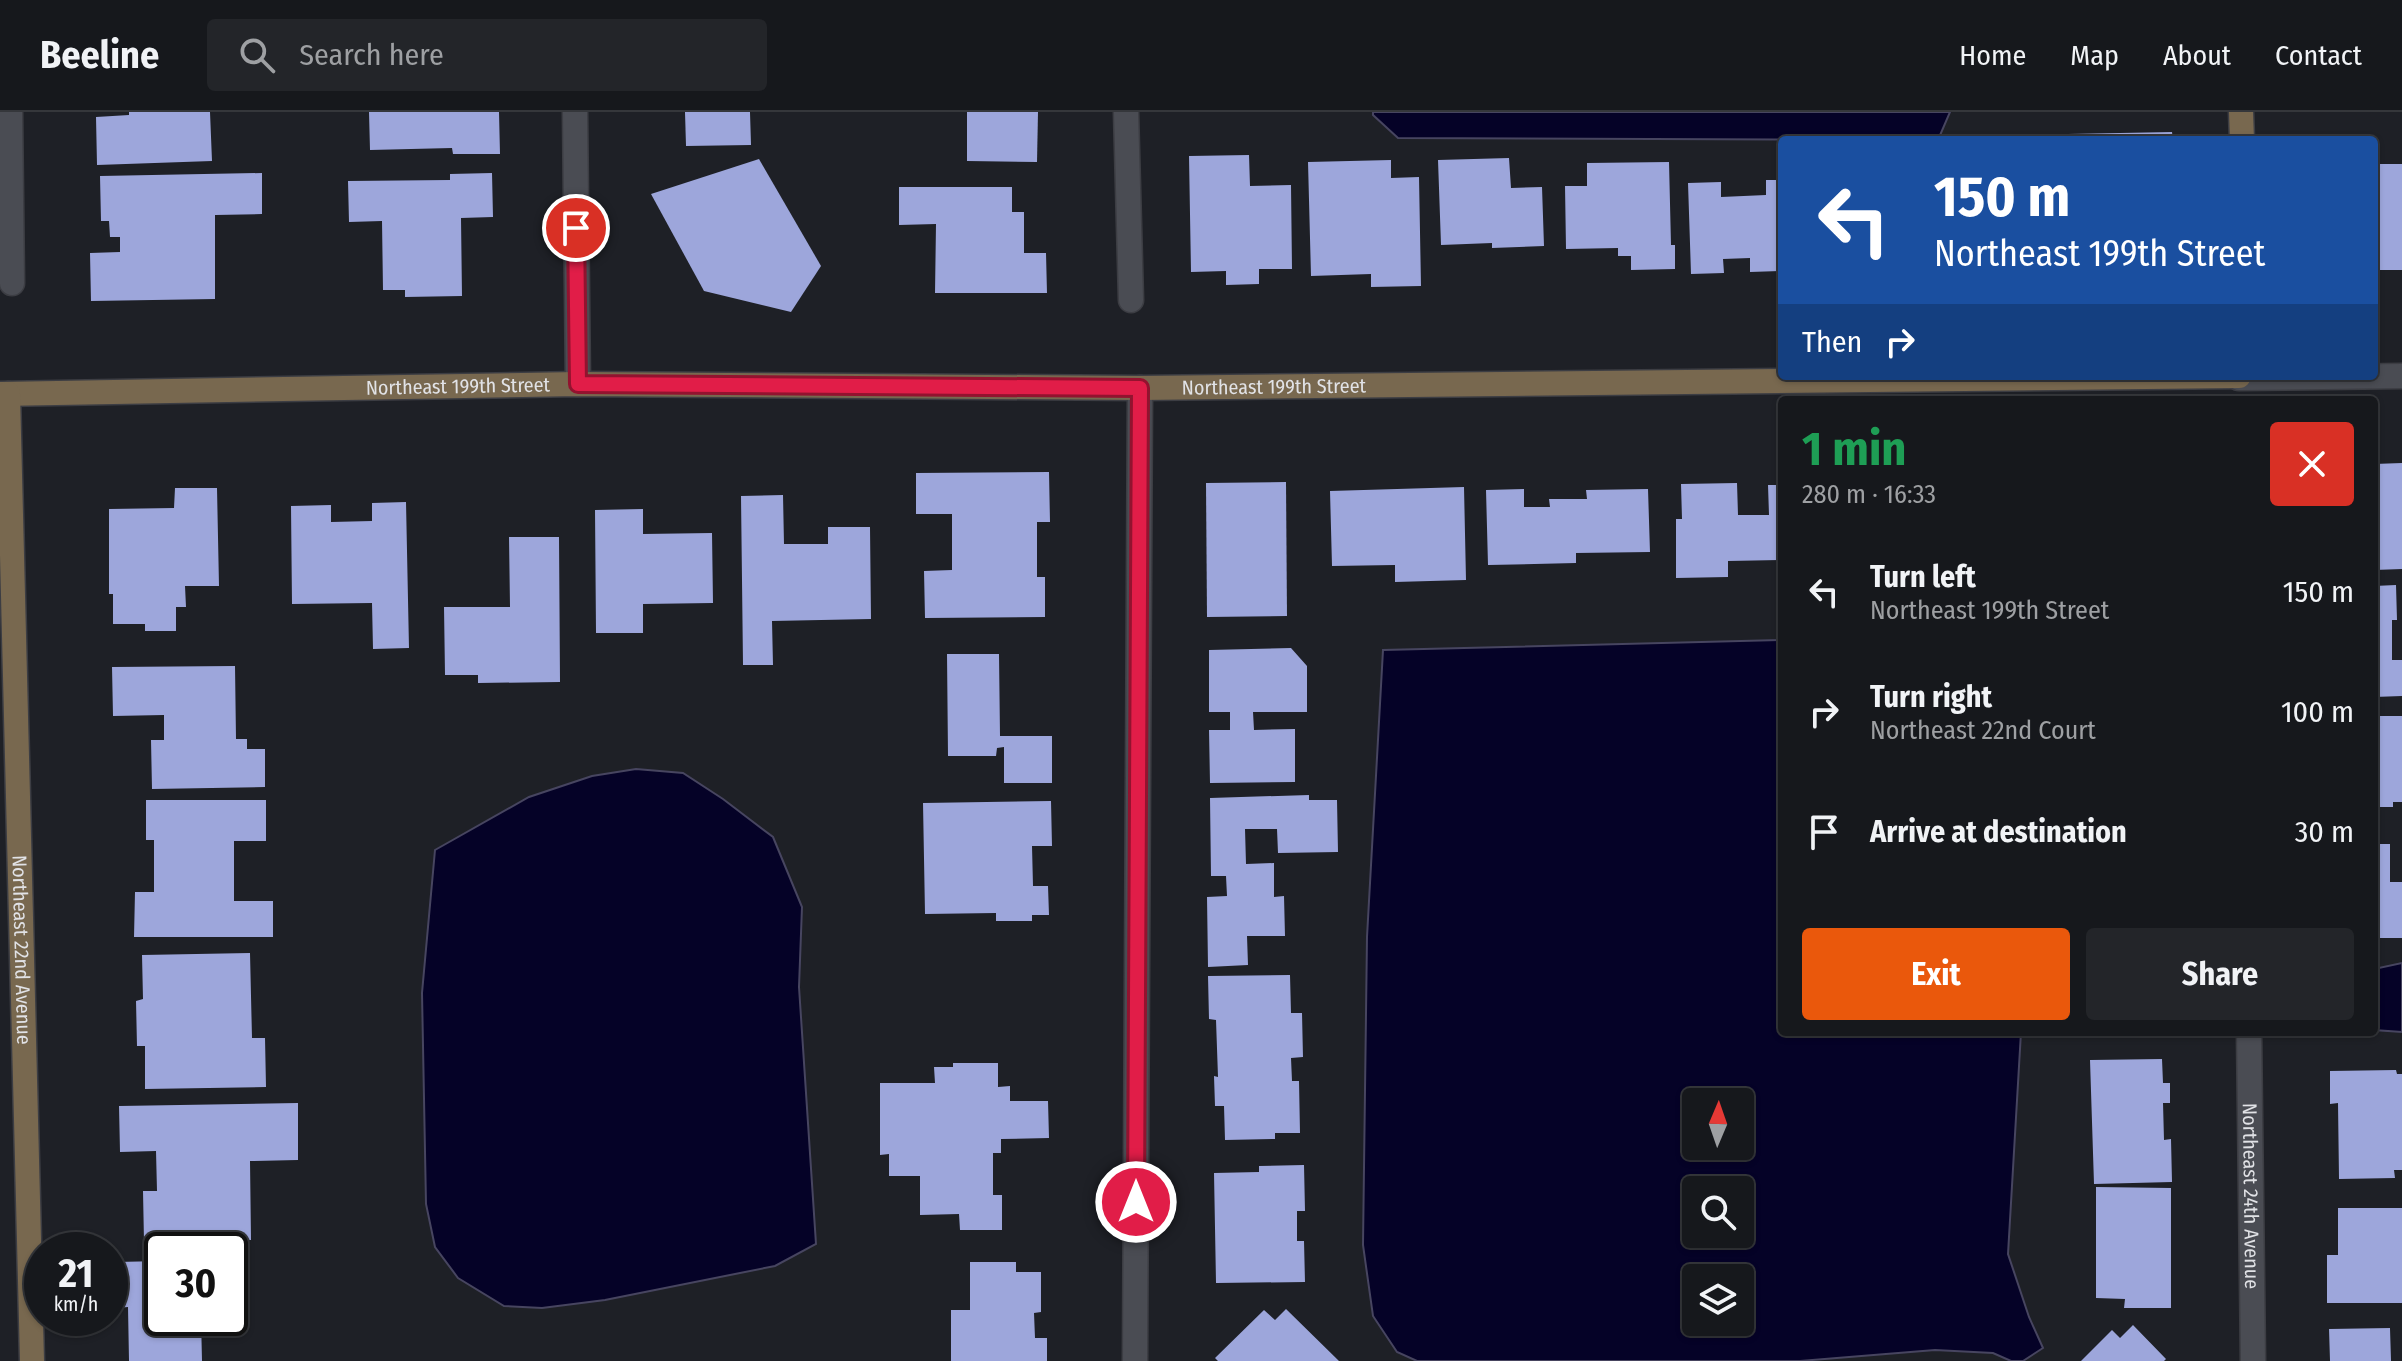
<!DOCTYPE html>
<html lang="en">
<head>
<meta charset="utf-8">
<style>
	:root { --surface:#16181c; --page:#232529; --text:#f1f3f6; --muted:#9ea0a3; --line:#35373b; --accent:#ea580c }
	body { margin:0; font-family:"Fira Sans Condensed",sans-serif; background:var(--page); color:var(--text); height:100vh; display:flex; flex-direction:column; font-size:30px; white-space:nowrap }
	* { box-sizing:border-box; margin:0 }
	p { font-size:26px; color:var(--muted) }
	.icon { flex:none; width:44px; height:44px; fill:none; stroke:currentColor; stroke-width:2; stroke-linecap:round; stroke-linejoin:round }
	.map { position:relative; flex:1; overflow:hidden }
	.side { position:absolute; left:1778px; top:284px; width:600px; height:640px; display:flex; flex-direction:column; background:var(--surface); border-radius:8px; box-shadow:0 2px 6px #0004,0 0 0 2px var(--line) }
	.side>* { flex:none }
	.guide { position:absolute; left:1778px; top:24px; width:600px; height:244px; border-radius:8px; box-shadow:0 2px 6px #0004,0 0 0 2px var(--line); background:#1a4fa0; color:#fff; overflow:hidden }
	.needle { width:52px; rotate:2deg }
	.fabs { position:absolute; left:1682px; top:976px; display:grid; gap:16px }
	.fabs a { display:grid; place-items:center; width:72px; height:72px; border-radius:8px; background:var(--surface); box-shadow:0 2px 6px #0004,0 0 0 2px var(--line); font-size:40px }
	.speed { position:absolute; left:24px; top:1120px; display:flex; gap:16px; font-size:40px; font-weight:700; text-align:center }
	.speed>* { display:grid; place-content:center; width:104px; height:104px; border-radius:50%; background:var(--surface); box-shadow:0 2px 6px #0004,0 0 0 2px var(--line); line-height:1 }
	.speed small { font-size:20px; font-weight:400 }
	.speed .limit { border:4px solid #111; border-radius:12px; background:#fff; color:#111 }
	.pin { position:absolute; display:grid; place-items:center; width:68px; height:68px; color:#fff; margin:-34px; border:4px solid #fff; border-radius:50%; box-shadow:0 2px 8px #0007 }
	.me { position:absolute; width:88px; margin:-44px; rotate:0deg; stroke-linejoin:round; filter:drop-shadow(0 0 6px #0008) }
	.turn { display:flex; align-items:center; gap:28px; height:168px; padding:0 24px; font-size:36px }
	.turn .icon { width:104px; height:104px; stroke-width:2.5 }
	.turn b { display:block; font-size:56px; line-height:68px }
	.then { display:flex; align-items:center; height:76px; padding:0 24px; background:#0003; gap:16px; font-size:30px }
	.round { display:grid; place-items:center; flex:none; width:84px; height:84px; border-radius:8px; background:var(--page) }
	.head { display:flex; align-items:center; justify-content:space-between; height:136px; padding:0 24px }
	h1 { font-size:48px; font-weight:700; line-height:60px; color:#1e9e55 }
	.cta { display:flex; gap:16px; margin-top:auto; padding:16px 24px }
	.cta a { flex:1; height:92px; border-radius:8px; background:var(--accent); color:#fff; font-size:32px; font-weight:700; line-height:92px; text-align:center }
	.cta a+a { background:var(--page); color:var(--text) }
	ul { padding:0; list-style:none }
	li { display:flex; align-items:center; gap:24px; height:120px; padding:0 24px }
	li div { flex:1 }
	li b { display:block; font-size:30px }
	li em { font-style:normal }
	header { display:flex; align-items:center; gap:48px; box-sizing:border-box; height:112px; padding:0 40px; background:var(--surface); border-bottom:2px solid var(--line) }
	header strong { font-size:38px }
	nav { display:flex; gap:44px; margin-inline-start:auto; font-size:28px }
	.search { width:560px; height:72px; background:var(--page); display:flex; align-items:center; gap:20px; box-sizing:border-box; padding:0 28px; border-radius:8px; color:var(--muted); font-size:30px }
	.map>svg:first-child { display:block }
</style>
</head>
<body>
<header>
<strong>Beeline</strong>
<div class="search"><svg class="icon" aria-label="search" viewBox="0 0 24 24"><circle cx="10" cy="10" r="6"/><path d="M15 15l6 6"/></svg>Search here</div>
<nav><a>Home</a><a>Map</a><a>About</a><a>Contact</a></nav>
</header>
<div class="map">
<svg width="2402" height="1249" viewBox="0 0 2402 1249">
	<rect width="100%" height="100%" fill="#1e2026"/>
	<g fill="#050227" stroke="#474560" stroke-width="2" fill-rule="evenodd">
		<polygon points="1373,0 1950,0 1938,28 1398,26 1373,3"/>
		<path d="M1782,528V920H2021L2008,1142L2029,1205L2043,1236L2023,1249H2011L1993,1241L1935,1238L1800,1249H1417L1397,1240L1373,1204L1363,1133L1367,825L1383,538ZM1696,990H1740V1034H1696ZM1696,1078H1740V1122H1696ZM1696,1166H1740V1210H1696Z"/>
		<polygon points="636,657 683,661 723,687 773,725 802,795 799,875 816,1132 775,1154 605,1188 542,1196 504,1194 458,1166 435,1135 426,1092 422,881 435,738 529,685 592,664"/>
		<polygon points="2402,851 2402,920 2374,918 2374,857"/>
	</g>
	<g fill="#9da6db">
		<polygon points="129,0 210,0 212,49 97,53 96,5 129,3"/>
		<polygon points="369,0 499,0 500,42 453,42 452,36 370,38"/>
		<polygon points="685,0 750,0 751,33 686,34"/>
		<polygon points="967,0 1038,0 1037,50 967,49"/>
		<polygon points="2172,20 2173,28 2068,28 2068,22"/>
		<polygon points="1249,43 1250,74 1291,73 1292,157 1259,157 1259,172 1226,173 1226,159 1191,160 1189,44"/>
		<polygon points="1509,46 1511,76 1542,75 1544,134 1492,136 1492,131 1441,133 1438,48"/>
		<polygon points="759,47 821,154 791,200 704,179 651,82"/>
		<polygon points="1391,48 1391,66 1419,65 1421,174 1371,175 1371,162 1311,164 1308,50"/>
		<polygon points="1669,50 1671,133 1675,133 1675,157 1631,158 1631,144 1618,144 1618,136 1566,137 1565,74 1587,74 1587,51"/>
		<polygon points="2374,52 2402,52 2402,158 2376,158"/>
		<polygon points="262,61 262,102 215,103 215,187 91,189 90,141 120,140 120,125 110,125 109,109 101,109 100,64"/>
		<polygon points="492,61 493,105 461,106 462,184 405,185 405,178 383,178 382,109 349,110 348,69 450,68 450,62"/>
		<polygon points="1766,68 1782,68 1782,159 1750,160 1750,146 1723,147 1724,161 1691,162 1688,71 1721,70 1721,85 1766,83"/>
		<polygon points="899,75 1012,75 1012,100 1024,100 1024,141 1046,141 1047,181 935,181 936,112 899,113"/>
		<polygon points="2402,351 2402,457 2374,458 2374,352"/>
		<polygon points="1049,360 1050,410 1037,410 1037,465 1045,465 1045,505 925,506 924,459 952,458 952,402 916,402 916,361"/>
		<polygon points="1286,370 1287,504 1207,505 1206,371"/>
		<polygon points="1737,371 1738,403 1769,403 1768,373 1782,373 1782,448 1728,449 1728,465 1676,466 1676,407 1682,407 1681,372"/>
		<polygon points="1464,375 1466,468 1395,470 1395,453 1332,454 1330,379"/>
		<polygon points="175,376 217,376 219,474 185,474 186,495 176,495 176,519 145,519 145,512 113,512 113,482 109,482 109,397 174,396"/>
		<polygon points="1524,377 1524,395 1550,395 1549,387 1587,387 1586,378 1648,377 1650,440 1576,441 1576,451 1488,453 1486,378"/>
		<polygon points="783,383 784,432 828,432 828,415 870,415 871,507 772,509 773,553 743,553 741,384"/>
		<polygon points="406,390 409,536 373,537 372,491 292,492 291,394 331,393 331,410 372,409 372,391"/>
		<polygon points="643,397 643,422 712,421 713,491 643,492 643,521 596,521 595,398"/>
		<polygon points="509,425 559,425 560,570 478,571 478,563 445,563 444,495 510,495"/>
		<polygon points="2396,473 2397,508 2392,508 2392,548 2402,548 2402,584 2374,585 2374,474"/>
		<polygon points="1291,536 1307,554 1307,600 1253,600 1254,618 1295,617 1295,670 1210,671 1209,618 1230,618 1230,600 1209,600 1209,538"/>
		<polygon points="947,542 999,542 1000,624 1052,624 1052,671 1004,671 1004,635 997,636 996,644 948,644"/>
		<polygon points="235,554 236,627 247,627 247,637 265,637 265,675 152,677 151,628 164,628 164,603 113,604 112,555"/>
		<polygon points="2374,604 2402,604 2402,690 2393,690 2393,695 2374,695"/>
		<polygon points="1309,683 1309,688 1337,688 1338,740 1278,741 1277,717 1245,717 1246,752 1274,751 1274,785 1284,784 1285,824 1247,824 1248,853 1208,855 1207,785 1227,784 1226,764 1211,764 1210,686"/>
		<polygon points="146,688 266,688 266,729 234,729 234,789 273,789 273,825 134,825 135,780 154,780 154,728 146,728"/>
		<polygon points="1051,689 1052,734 1032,734 1033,774 1048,774 1049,803 1032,803 1032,809 996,809 996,801 925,802 923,691"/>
		<polygon points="2374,732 2390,732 2390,770 2402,770 2402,826 2374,826"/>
		<polygon points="250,841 252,926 265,926 266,975 145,977 145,934 137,934 136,889 143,887 142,843"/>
		<polygon points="1290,863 1291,901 1302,901 1303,945 1291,946 1292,969 1299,969 1300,1021 1275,1021 1275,1027 1225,1028 1224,994 1215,994 1214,964 1218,965 1216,908 1209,907 1208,864"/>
		<polygon points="2162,947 2163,971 2170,971 2170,991 2163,991 2164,1028 2171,1027 2172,1070 2094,1072 2090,948"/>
		<polygon points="953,951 998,951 998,975 1010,974 1010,989 1048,989 1049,1026 1001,1027 1001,1041 993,1041 993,1083 1002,1083 1002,1118 960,1118 959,1102 920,1103 920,1064 889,1064 889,1042 880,1043 880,971 935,971 934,955 953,955"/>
		<polygon points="2396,958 2397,962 2402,962 2402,1058 2394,1058 2395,1066 2339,1067 2338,991 2330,992 2330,959"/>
		<polygon points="298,991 298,1048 250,1049 251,1128 144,1130 143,1079 157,1079 156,1039 120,1040 119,994"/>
		<polygon points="1304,1053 1305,1099 1297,1099 1297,1129 1304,1129 1305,1170 1216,1171 1214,1061 1259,1060 1259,1054"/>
		<polygon points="2096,1075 2171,1076 2171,1196 2124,1196 2125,1187 2096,1186"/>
		<polygon points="2338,1096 2402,1096 2402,1191 2327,1191 2327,1143 2338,1143"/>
		<polygon points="162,1149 162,1206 201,1206 202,1249 129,1249 128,1195 117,1196 116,1150"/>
		<polygon points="970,1150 1016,1150 1016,1160 1041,1160 1041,1200 1034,1201 1035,1226 1047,1226 1047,1249 951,1249 951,1198 970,1198"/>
		<polygon points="1286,1197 1339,1249 1218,1249 1215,1246 1264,1198 1275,1208"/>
		<polygon points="2133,1213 2166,1247 2164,1249 2081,1249 2112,1218 2120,1226"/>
		<polygon points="2390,1216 2391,1249 2330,1249 2329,1217"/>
	</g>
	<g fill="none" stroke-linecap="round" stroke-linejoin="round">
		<g stroke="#3c3d43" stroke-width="27">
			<g id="street">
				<polyline points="10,0 12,171"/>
				<polyline points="575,0 578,272"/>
				<polyline points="1126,0 1131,188"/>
				<polyline points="2239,266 2402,264"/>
				<path id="s1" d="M2249,920L2253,1249"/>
				<polyline points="1135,1249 1140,276"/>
			</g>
		</g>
		<g stroke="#3c3d43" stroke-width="27">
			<g id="secondary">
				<polyline points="2241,0 2242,28"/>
				<path id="s2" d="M0,282L578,272L1140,276L2239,264"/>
				<path id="s3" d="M8,282L32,1249"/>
			</g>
		</g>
		<use href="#street" stroke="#4a4c53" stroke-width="24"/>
		<use href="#secondary" stroke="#78684f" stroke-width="24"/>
	</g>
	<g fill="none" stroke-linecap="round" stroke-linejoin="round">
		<g stroke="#92132f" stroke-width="20">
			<polyline id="route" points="576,116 578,272 1140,276 1136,1090"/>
		</g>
		<use href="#route" stroke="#e11d48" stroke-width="14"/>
	</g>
	<g text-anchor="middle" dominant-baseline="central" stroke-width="8" stroke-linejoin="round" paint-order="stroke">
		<g font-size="20" fill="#e1e2e6" stroke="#090a0c">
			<text stroke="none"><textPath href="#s2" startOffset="458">Northeast 199th Street</textPath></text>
			<text stroke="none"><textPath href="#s2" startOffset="1274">Northeast 199th Street</textPath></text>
			<text stroke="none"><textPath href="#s3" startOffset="556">Northeast 22nd Avenue</textPath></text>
			<text stroke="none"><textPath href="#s1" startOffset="164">Northeast 24th Avenue</textPath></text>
		</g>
	</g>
</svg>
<div class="fabs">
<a><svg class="needle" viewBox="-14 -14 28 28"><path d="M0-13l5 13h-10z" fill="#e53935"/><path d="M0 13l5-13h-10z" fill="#9ea0a3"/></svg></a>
<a><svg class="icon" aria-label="search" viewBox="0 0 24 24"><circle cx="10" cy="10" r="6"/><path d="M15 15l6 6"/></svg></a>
<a><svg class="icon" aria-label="layers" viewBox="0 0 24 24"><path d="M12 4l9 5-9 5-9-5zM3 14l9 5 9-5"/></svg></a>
</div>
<div class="speed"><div>21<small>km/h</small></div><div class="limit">30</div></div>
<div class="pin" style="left:576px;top:116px;background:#d93025"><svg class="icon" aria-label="arrive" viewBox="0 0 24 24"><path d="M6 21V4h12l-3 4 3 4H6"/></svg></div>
<svg class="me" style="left:1136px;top:1090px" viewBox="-20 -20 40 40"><circle r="17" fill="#e11d48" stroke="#fff" stroke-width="3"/><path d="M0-11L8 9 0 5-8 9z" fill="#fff"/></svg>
<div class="guide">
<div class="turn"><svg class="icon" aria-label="left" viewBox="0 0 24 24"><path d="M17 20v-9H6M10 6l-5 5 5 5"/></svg><div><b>150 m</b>Northeast 199th Street</div></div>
<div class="then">Then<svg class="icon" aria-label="right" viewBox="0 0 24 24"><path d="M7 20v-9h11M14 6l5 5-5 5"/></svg></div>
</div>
<section class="side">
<div class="head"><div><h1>1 min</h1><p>280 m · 16:33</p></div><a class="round" style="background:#d93025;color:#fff"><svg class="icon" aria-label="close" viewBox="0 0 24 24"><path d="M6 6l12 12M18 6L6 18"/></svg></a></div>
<ul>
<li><svg class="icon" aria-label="left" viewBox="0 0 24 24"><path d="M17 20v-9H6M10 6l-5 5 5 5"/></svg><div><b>Turn left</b><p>Northeast 199th Street</p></div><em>150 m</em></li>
<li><svg class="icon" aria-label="right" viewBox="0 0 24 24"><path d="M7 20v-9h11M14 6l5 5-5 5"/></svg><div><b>Turn right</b><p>Northeast 22nd Court</p></div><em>100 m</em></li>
<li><svg class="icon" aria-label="arrive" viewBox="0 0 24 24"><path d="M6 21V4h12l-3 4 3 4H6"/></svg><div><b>Arrive at destination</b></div><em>30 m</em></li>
</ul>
<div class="cta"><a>Exit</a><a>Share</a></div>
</section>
</div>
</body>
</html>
